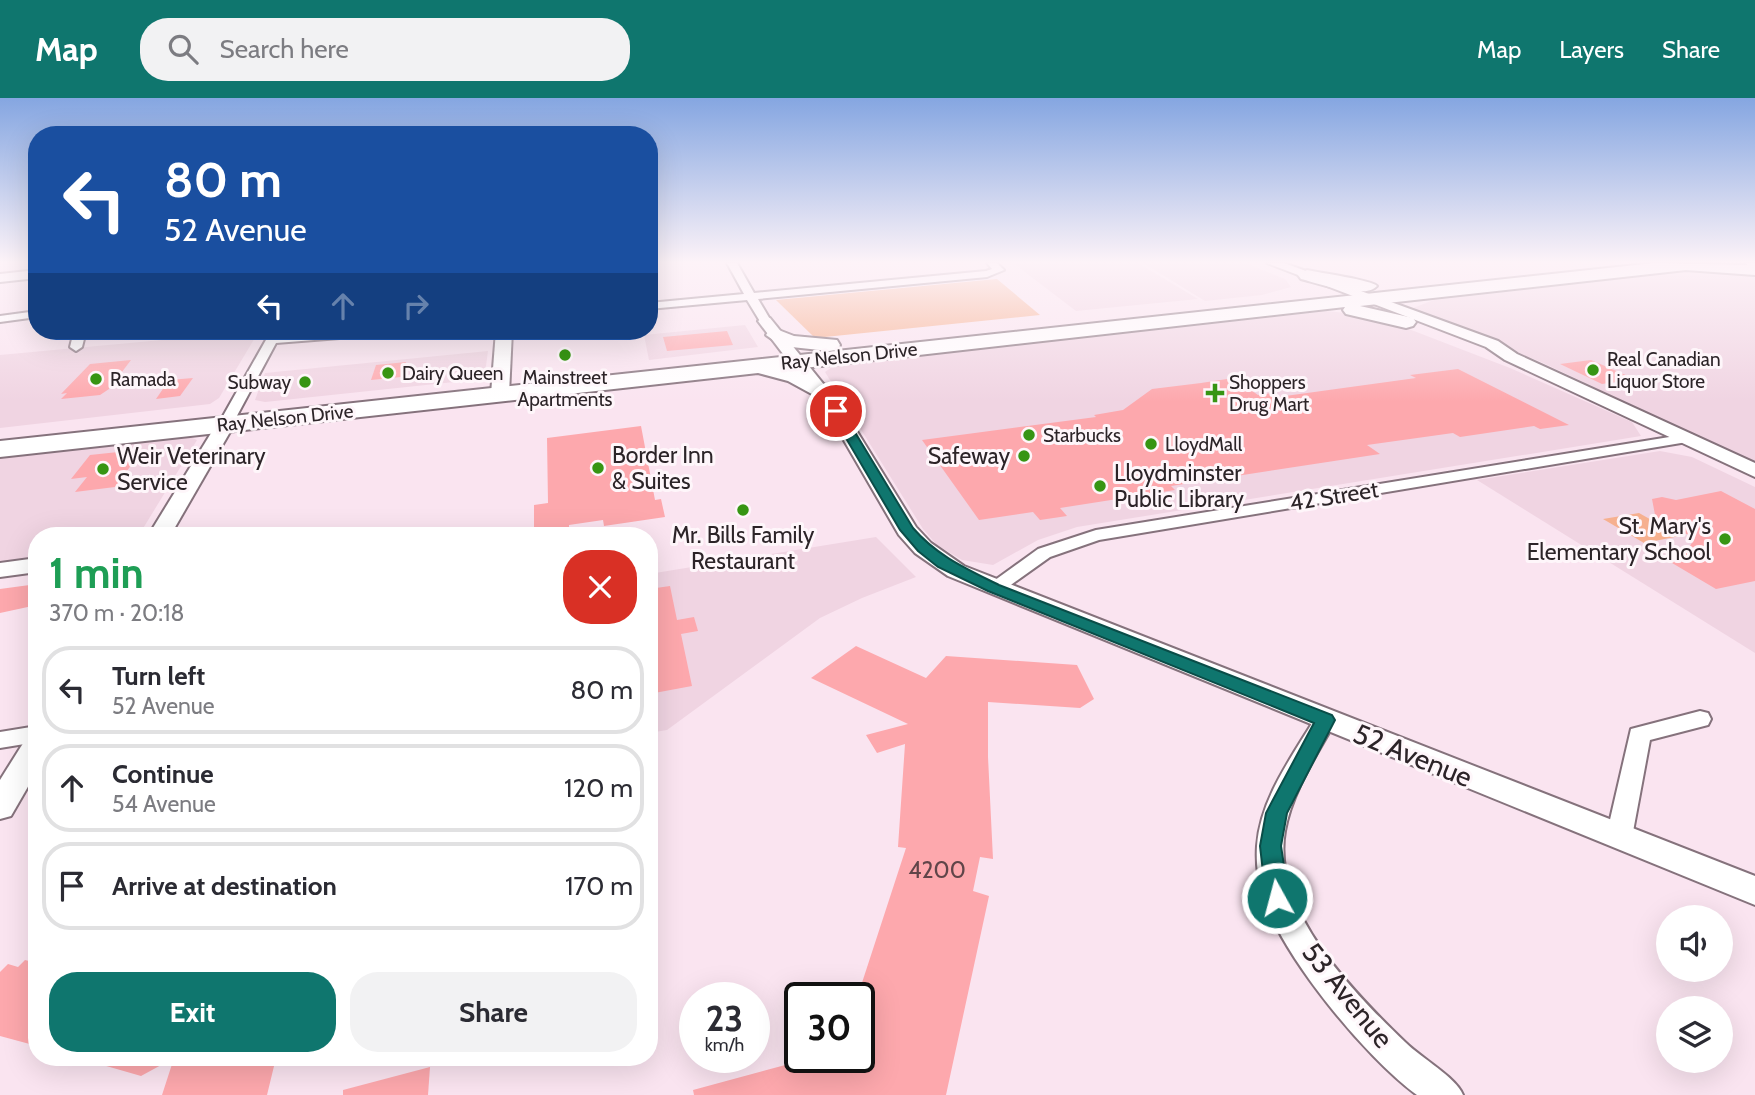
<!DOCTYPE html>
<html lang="en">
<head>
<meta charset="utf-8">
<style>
	:root { --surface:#fff; --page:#f2f2f3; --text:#2b2b33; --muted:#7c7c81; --line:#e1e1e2; --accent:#0f766e }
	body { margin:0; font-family:Cabin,sans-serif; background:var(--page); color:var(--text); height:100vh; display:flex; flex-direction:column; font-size:26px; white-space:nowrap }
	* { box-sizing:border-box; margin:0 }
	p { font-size:23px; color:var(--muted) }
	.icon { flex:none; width:38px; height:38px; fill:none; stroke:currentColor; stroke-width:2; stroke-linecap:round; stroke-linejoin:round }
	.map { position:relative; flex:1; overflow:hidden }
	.details { position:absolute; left:28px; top:429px; width:630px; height:539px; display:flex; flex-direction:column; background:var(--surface); border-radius:28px; box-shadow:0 7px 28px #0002 }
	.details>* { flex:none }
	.guide { position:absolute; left:28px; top:28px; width:630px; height:214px; border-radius:28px; box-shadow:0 7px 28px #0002; background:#1a4fa0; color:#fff; overflow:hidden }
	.fabs { position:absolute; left:1656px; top:807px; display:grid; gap:14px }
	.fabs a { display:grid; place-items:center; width:77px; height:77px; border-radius:50%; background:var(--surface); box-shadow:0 7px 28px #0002; font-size:35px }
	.speed { position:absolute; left:679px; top:884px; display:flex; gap:14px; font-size:35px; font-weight:700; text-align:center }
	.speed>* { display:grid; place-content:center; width:91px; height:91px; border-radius:50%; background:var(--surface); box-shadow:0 7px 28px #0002; line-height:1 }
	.speed small { font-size:18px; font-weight:400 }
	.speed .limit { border:4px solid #111; border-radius:10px; background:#fff; color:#111 }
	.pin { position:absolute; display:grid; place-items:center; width:60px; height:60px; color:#fff; margin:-30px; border:4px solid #fff; border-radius:50%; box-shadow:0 2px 7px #0007 }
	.me { position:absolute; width:77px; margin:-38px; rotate:353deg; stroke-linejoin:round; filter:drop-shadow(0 0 5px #0008) }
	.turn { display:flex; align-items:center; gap:24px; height:147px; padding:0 21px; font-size:32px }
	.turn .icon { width:91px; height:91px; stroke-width:2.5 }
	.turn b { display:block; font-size:49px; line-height:60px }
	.lanes { display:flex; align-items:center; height:66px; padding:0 21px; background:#0003; justify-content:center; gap:35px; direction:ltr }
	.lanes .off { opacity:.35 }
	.round { display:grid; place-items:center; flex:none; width:74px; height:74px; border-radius:28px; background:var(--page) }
	.head { display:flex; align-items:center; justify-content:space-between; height:119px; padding:0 21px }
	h1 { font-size:42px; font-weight:700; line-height:52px; color:#1e9e55 }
	.button { display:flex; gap:14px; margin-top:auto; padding:14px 21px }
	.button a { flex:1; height:80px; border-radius:28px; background:var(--accent); color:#fff; font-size:28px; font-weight:700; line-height:80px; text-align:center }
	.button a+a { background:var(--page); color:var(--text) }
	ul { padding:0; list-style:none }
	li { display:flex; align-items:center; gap:21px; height:88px; margin:0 14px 10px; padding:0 7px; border:4px solid var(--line); border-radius:28px }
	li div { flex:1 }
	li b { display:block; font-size:26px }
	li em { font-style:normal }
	header { display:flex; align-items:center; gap:42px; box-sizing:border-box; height:98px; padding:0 35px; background:var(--accent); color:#fff }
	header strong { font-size:33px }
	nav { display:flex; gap:38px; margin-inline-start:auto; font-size:24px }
	.search { width:490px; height:63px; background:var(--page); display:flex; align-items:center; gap:18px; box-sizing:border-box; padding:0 24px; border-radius:28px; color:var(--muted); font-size:26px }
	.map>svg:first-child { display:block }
</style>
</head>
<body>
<header>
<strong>Map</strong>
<div class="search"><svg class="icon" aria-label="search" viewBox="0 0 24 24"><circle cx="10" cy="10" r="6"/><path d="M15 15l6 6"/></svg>Search here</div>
<nav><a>Map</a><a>Layers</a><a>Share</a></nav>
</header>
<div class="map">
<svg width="1755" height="997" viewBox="0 0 1755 997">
	<rect width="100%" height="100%" fill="#fae4f0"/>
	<g fill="#f0d4e2">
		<polygon points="1013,165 1138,165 1198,201 1076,213"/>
		<polygon points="1143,165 1245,165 1285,181 1291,189 1262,197 1205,203"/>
		<polygon points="1708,171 1755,174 1755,365 1541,264 1427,219 1413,210 1434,202"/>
		<polygon points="1326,213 1375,218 1510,270 1632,324 1641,338 1077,429 1038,442 993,467 962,462 937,447 923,431 825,274 835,267"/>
		<polygon points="745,227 758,249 649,262 644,237"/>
		<polygon points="259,233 219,300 210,306 0,330 0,257"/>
		<polygon points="488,253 485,275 482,280 473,282 265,304 255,302 265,275"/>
		<polygon points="185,337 197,342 139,437 37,438 37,462 0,467 0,358"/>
		<polygon points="1660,353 1692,359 1755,389 1755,555 1477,382"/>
		<polygon points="876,439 916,479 862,500 820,520 667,632 649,635 649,476"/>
	</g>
	<g fill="#f6b08f">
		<polygon points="997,181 1040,217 815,240 776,202"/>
		<polygon points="1639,415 1680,438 1644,445 1603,421"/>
	</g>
	<g fill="#fda8ad">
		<polygon points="727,233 733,247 667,253 663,239"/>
		<polygon points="131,262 109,291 100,297 61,301 67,295 61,296 90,266"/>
		<polygon points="1591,262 1635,281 1602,286 1560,266"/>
		<polygon points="406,264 401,279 371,282 376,267"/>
		<polygon points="1458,271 1569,327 1540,331 1534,328 1460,339 1453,335 1367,347 1380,356 1171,388 1175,392 1060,410 1067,418 1040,422 1033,414 979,422 922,342 1096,319 1094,317 1123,312 1152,291 1201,285 1227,281 1239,284 1258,297 1272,295 1278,299 1416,280 1410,277"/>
		<polygon points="193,280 180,298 156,301 169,282"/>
		<polygon points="641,328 655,402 661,401 665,419 604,428 603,422 569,427 569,433 534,434 534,407 548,405 547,340"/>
		<polygon points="137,352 129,362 135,362 115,389 75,394 87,379 71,381 90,357"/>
		<polygon points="1721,393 1755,411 1755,483 1716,491 1667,462 1683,459 1695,440 1656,422 1652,401 1662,399 1676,402"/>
		<polygon points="37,486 37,507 0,515 0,491"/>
		<polygon points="670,488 677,522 694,519 698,533 681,536 692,588 649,596 649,491"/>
		<polygon points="856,548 926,580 946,558 1077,567 1094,601 1080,610 988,604 988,659 993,761 980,759 973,793 989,798 946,997 694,997 693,992 815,959 859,959 859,900 857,900 906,750 898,749 905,646 877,655 866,637 908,626 811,580"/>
		<polygon points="25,862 37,865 37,948 0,938 0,874 8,866 18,869"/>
		<polygon points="90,959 269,959 275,964 267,997 162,997 174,960 141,978 89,963"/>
		<polygon points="430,969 428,997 343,997 343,992"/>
	</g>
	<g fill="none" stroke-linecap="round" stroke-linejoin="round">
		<g stroke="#85727c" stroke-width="4">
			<g id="minor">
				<polygon points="727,165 737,165 754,195 986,173 992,171 987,165 997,165 1004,172 987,179 758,201 771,223 765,227 761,225 747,202 649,211 649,205 744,196"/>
				<polygon points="37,213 37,219 0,224 0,218"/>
				<polygon points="74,233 86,233 82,249 76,253 70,249"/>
				<polygon points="271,233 283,233 280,238 339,233 384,233 378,237 276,245 232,327 230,330 220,330 218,327"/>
				<polygon points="1688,336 1693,337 1695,340 1693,343 1099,442 1050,459 1001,494 994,496 984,490 1038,451 1096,432"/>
				<polygon points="1700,613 1708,615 1711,621 1708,627 1650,642 1632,739 1628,746 1619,749 1610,746 1606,739 1631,631"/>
				<path d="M1325,614L1333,616L1336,622C1317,657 1292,693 1285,733C1271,811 1353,894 1405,944C1421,960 1456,979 1463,997H1417C1365,959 1281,857 1262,795C1258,781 1256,763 1257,748C1260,702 1291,660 1314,622L1317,616Z"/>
				<polygon points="37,628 37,644 0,650 0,634"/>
			</g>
		</g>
		<g stroke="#85727c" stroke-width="4">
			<g id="tertiary">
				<polygon points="1267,165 1284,165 1498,243 1517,256 1755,365 1755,379 1505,262 1486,249"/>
				<polygon points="37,172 37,180 0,184 0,176"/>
				<polygon points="765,219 770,220 842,309 916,429 931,445 964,468 1755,778 1755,807 948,478 915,455 899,437 828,315 758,223"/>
				<polygon points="496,233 512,233 509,296 500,301 491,296"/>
				<polygon points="225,321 234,327 170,438 148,438 216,327"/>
				<polygon points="37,460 37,474 0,479 0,465"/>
				<polygon points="37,636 37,673 11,718 0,721 0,682 27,639"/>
			</g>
		</g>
		<g stroke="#85727c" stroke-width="3">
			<polygon id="primary" points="1746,165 1755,165 1755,170 1748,169"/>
		</g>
		<g stroke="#85727c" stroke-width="4">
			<g id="trunk">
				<polygon points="1654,165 1755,167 1755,177 1686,172 1360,208 1413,220 1416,224 1413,228 1406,230 1346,216 1343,212 1345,209 795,271 829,289 833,294 829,299 821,301 788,283 758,275 0,359 0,343"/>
				<path d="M1307,172C1320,175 1372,182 1377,188C1365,202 1317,185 1301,181L1298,177Z"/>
				<polygon points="776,231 794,238 837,242 840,247 837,252 829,253 782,248 766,237 769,233"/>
			</g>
		</g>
		<use href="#minor" fill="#fff" fill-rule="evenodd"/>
		<use href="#tertiary" fill="#fff" fill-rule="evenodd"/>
		<use href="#primary" fill="#fff" fill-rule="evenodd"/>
		<use href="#trunk" fill="#fff" fill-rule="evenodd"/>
	</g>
	<linearGradient id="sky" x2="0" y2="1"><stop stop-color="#85a6e1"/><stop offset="0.54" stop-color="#fdf3f8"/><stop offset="1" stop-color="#fdf3f8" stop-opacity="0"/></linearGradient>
	<rect width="1755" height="304" fill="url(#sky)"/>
	<path fill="#0f766e" stroke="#0a4d48" stroke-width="2" d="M832,311L842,313L913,430C937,458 967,471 999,487L1332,617L1335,622L1287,715L1281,748L1289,800L1285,806L1277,809L1269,806L1266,800L1260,748L1266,715L1314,625L988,493L938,469L918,453L900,432L830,313Z"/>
	<g fill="#379513" stroke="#fef6fa" stroke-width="2.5">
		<circle cx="565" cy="257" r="7"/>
		<circle cx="1593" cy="272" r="7"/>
		<circle cx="388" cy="275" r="7"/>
		<circle cx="96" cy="281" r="7"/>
		<circle cx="305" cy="284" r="7"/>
		<path d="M1211.5 284.5h7v7h7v7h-7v7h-7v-7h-7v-7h7z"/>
		<circle cx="1029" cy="337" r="7"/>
		<circle cx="1151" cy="346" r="7"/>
		<circle cx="1024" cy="358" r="7"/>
		<circle cx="598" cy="370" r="7"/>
		<circle cx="103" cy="371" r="7"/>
		<circle cx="1100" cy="388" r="7"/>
		<circle cx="743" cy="412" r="7"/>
		<circle cx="1725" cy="441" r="7"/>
	</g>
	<g text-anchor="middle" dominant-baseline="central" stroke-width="6" stroke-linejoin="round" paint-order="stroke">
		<g font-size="19" fill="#2c2428" stroke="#fef6fa">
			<text transform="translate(849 258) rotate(-6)">Ray Nelson Drive</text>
			<text transform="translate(285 320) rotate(-6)">Ray Nelson Drive</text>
		</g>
		<g font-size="19" fill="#2c2428" stroke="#fef6fa" text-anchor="start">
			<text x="1607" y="261">Real Canadian<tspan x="1607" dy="22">Liquor Store</tspan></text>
			<text x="402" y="275">Dairy Queen</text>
			<text x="565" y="279" text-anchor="middle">Mainstreet<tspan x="565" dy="22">Apartments</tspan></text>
			<text x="110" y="281">Ramada</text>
			<text x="291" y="284" text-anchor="end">Subway</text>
			<text x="1229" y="284">Shoppers<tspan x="1229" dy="22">Drug Mart</tspan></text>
			<text x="1043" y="337">Starbucks</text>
			<text x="1165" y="346">LloydMall</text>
		</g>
		<g font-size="23" fill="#2c2428" stroke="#fef6fa" text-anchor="start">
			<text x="612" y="357">Border Inn<tspan x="612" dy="26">&amp; Suites</tspan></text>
			<text x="117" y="358">Weir Veterinary<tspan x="117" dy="26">Service</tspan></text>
			<text x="1010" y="358" text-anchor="end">Safeway</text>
			<text x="1114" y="375">Lloydminster<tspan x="1114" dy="26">Public Library</tspan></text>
			<text x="1711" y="428" text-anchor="end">St. Mary's<tspan x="1711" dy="26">Elementary School</tspan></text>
			<text x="743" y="437" text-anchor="middle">Mr. Bills Family<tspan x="743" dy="26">Restaurant</tspan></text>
		</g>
		<g font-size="23" fill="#2c2428" stroke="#fef6fa">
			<text transform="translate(1334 398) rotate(-9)">42 Street</text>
		</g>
		<g font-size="23" fill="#604549">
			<text x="937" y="772">4200</text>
		</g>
		<g font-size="28" fill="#2c2428" stroke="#fef6fa">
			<text transform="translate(1413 657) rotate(22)">52 Avenue</text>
			<text transform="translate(1348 897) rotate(51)">53 Avenue</text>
		</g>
	</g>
</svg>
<div class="fabs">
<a><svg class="icon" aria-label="sound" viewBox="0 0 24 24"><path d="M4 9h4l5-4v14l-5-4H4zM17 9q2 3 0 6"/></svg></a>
<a><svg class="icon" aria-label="layers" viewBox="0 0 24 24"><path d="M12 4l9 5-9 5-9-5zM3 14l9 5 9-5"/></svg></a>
</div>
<div class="speed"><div>23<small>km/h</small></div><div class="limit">30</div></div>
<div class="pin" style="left:836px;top:313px;background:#d93025"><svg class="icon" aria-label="arrive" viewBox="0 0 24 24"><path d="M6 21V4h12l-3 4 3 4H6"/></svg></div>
<svg class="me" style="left:1277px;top:800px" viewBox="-20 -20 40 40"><circle r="17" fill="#0f766e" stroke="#fff" stroke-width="3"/><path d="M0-11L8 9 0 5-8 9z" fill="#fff"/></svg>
<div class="guide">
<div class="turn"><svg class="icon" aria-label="left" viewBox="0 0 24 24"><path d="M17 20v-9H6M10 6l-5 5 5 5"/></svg><div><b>80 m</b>52 Avenue</div></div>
<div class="lanes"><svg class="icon" aria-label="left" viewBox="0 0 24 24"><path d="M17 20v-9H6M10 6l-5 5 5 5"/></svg><svg class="icon off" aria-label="ahead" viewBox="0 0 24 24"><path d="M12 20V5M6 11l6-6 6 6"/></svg><svg class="icon off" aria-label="right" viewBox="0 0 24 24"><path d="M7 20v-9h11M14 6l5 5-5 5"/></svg></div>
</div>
<section class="details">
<div class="head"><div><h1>1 min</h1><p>370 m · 20:18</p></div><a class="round" style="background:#d93025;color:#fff"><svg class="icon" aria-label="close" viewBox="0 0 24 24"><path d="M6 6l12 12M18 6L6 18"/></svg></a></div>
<ul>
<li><svg class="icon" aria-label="left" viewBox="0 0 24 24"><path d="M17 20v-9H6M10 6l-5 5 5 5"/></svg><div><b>Turn left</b><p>52 Avenue</p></div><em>80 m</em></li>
<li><svg class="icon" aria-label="ahead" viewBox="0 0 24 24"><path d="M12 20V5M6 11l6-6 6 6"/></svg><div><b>Continue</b><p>54 Avenue</p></div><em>120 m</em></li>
<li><svg class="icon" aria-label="arrive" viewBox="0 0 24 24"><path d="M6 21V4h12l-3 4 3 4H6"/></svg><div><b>Arrive at destination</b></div><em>170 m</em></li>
</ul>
<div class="button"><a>Exit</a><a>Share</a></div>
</section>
</div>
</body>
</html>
